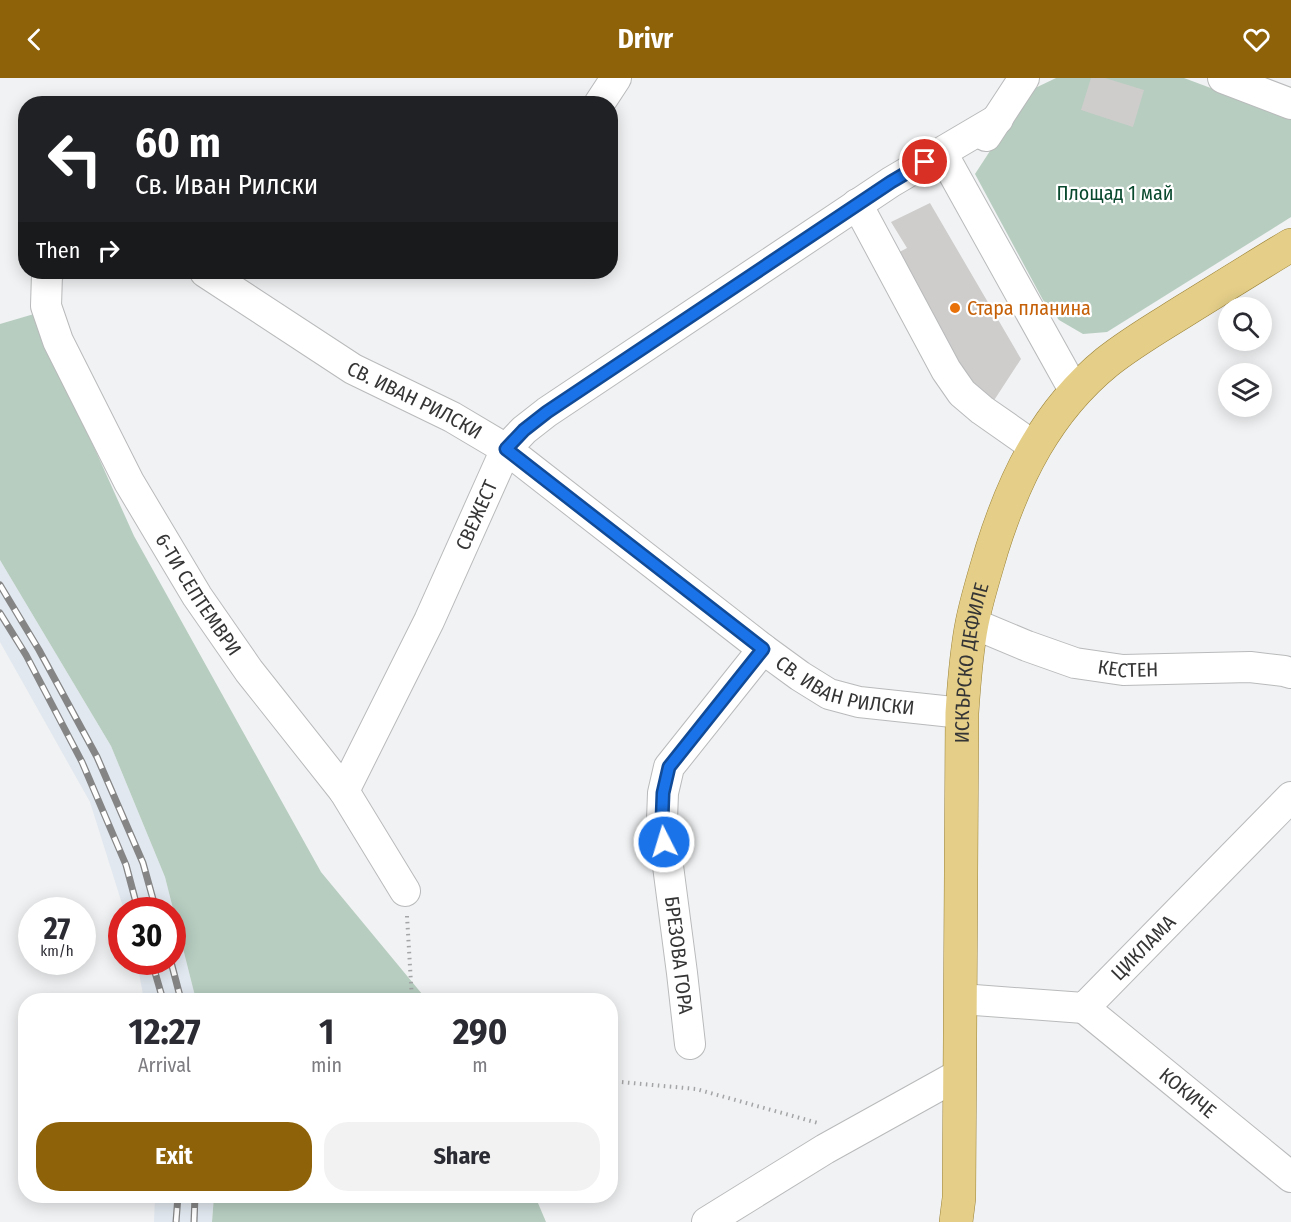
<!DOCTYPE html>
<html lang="en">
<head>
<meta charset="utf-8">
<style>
	:root { --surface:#fff; --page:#f2f2f3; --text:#2b2b33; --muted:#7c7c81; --accent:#8e6208 }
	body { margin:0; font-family:"Fira Sans Condensed",sans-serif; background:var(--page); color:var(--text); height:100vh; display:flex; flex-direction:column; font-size:22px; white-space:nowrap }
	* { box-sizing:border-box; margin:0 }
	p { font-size:20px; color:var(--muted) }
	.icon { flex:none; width:33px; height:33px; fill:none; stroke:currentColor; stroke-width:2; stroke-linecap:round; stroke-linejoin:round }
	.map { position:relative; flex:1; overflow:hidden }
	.side { position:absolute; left:18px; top:915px; width:600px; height:210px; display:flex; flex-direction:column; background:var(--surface); border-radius:24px; box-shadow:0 3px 15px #0003 }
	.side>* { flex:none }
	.hud { position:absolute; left:18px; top:18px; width:600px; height:183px; border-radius:24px; box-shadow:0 3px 15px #0003; background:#202124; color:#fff; overflow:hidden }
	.fabs { position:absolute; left:1218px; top:219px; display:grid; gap:12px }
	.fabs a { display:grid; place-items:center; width:54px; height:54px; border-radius:50%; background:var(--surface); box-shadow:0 3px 15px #0003; font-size:30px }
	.speed { position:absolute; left:18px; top:819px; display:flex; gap:12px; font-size:30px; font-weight:700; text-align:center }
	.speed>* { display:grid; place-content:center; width:78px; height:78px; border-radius:50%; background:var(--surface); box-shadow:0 3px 15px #0003; line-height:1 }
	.speed small { font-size:15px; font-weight:400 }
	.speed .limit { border:9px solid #d22; background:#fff; color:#111 }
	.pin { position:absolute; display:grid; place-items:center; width:51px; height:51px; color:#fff; margin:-26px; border:3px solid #fff; border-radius:50%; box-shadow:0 2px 6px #0007 }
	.me { position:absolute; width:66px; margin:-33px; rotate:355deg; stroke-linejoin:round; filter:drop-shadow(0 0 4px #0008) }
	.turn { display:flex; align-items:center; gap:21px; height:126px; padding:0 18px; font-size:27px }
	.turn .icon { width:78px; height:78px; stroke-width:2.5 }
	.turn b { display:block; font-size:42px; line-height:51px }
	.then { display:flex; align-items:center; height:57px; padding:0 18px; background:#0003; gap:12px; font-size:22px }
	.eta { display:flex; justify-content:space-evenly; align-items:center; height:102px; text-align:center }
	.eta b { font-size:36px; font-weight:700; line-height:42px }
	.primary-button { display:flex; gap:12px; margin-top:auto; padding:12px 18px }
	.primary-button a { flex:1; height:69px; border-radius:24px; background:var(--accent); color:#fff; font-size:24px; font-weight:700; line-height:69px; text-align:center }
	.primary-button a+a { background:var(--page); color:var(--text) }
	header { display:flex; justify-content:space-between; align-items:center; height:78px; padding:0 18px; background:var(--accent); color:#fff; font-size:27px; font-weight:700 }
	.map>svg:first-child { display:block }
</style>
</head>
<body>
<header><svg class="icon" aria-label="back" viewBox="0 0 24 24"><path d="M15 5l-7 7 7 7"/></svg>Drivr<svg class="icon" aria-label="heart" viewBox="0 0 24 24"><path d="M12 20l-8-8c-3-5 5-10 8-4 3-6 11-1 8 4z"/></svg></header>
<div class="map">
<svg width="1291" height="1144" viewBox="0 0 1291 1144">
	<rect width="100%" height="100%" fill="#f1f2f3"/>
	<g fill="#e1e8ef">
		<polygon points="0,482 111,668 165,799 196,922 144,922 137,884 172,884 172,832 124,832 90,724 0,564"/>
		<polygon points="155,1118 214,1118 212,1144 154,1144"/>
	</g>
	<g fill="#b7cdc0">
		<polygon points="1056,0 1184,0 1291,40 1291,139 1107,254 1083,256 1059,242 1043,222 975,96 1029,13"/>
		<polygon points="34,236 134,458 321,794 427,922 196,922 165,799 111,668 0,482 0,246"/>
		<polygon points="214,1118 535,1118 546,1144 212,1144"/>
	</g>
	<g fill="#cecdcc">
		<polygon points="1091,0 1105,0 1144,12 1133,49 1081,32"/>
		<polygon points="930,125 1021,281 991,327 954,292 890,179 907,170 891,144"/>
	</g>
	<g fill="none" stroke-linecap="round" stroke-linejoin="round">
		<g stroke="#b9babb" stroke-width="32">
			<g id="minor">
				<polyline points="1223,0 1291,26"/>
				<polyline points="599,26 616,0"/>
				<polyline points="986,58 1024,0"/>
				<polyline points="942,75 1075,314"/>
				<polyline points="857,126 946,292 962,315 982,332 1035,369"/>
				<path id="s1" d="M49,194L47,196L46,228L58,263L129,404L197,518L249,593L344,713L405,813"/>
				<path id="s2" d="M205,194L353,291L452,339L506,371L763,571L800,598L829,616L859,624L962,635"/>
				<path id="s3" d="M972,545L1027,568L1075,585L1123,592L1250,589L1284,593L1291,595"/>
				<path id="s4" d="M344,713L429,543L506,371L524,352L547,334L891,104L998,41"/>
				<path id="s5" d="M961,921L1084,930L1291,719"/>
				<path id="s6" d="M1084,930L1291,1099"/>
				<polyline points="690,966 682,895 662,742 663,715 669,689 763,571"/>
				<polyline points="707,1144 825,1071 960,996"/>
			</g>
		</g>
		<g stroke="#9b8338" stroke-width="34">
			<g id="major">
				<path id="s7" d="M956,1144L959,1120L962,635C964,605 966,575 972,545C977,520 985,495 992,471C1015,398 1047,333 1107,284C1132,264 1160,248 1187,231C1221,210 1256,188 1291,167"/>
			</g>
		</g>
		<g stroke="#a4a5a6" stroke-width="4" stroke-dasharray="1.5 4.5" stroke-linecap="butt">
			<polyline points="407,838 412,922"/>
			<polyline points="610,1003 696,1011 818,1045"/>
		</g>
		<use href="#minor" stroke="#fff" stroke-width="30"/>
		<use href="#major" stroke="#e4ce88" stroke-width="33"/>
		<g stroke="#858586" stroke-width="7">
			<g id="rail">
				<polyline points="0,507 39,572 97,679 143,785 156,832"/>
				<polyline points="0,535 26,577 82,684 126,787 138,832"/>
				<polyline points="152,884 163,922"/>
				<polyline points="171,884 181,922"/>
				<polyline points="176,1144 178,1118"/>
				<polyline points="194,1144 195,1118"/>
			</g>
		</g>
		<use href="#rail" stroke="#fff" stroke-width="4.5" stroke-dasharray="14" stroke-linecap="butt"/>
	</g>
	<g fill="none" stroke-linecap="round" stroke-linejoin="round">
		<g stroke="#114b97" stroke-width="15">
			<polyline id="route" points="664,764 662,742 663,715 669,689 763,571 506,371 524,352 547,334 891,104 925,84"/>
		</g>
		<use href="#route" stroke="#1a73e8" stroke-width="10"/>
	</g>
	<circle fill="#e8710a" stroke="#fff" stroke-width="2" cx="955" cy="230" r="6"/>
	<g text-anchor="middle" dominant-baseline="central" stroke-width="4.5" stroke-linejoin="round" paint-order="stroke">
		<g font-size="20" fill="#09492e" stroke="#fff">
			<text x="1115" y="115">Площад 1 май</text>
		</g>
		<g font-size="20" fill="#c56008" stroke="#fff" text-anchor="start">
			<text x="967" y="230">Стара планина</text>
		</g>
		<g font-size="20" fill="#353536" stroke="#fff">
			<text stroke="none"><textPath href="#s2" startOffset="246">СВ. ИВАН РИЛСКИ</textPath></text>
			<text stroke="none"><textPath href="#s4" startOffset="306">СВЕЖЕСТ</textPath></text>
			<text stroke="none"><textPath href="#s1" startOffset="362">6-ТИ СЕПТЕМВРИ</textPath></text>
			<text stroke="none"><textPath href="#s7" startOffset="560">ИСКЪРСКО ДЕФИЛЕ</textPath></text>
			<text stroke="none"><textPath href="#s3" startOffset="164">КЕСТЕН</textPath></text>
			<text stroke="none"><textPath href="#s2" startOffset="768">СВ. ИВАН РИЛСКИ</textPath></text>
			<text stroke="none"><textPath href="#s5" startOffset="208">ЦИКЛАМА</textPath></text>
			<text transform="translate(679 877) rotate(83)">БРЕЗОВА ГОРА</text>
			<text stroke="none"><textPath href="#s6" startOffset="134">КОКИЧЕ</textPath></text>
		</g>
	</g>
</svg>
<div class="fabs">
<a><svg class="icon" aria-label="search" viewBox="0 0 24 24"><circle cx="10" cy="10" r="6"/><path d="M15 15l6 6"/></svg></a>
<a><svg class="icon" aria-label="layers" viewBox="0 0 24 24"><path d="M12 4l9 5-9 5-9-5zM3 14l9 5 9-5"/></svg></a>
</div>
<div class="speed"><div>27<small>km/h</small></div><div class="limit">30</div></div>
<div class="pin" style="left:925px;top:84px;background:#d93025"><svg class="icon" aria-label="arrive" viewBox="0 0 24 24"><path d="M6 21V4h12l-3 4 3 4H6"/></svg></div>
<svg class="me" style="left:664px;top:764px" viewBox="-20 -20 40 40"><circle r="17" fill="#1a73e8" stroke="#fff" stroke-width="3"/><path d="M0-11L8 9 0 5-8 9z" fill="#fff"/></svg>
<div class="hud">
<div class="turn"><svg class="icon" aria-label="left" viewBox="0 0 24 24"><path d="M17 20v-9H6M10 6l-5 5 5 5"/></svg><div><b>60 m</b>Св. Иван Рилски</div></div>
<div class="then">Then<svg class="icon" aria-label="right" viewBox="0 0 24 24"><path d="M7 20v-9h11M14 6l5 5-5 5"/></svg></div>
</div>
<section class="side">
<div class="eta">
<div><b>12:27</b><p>Arrival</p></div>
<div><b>1</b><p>min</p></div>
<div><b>290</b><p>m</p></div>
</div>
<div class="primary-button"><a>Exit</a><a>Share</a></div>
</section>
</div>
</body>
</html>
